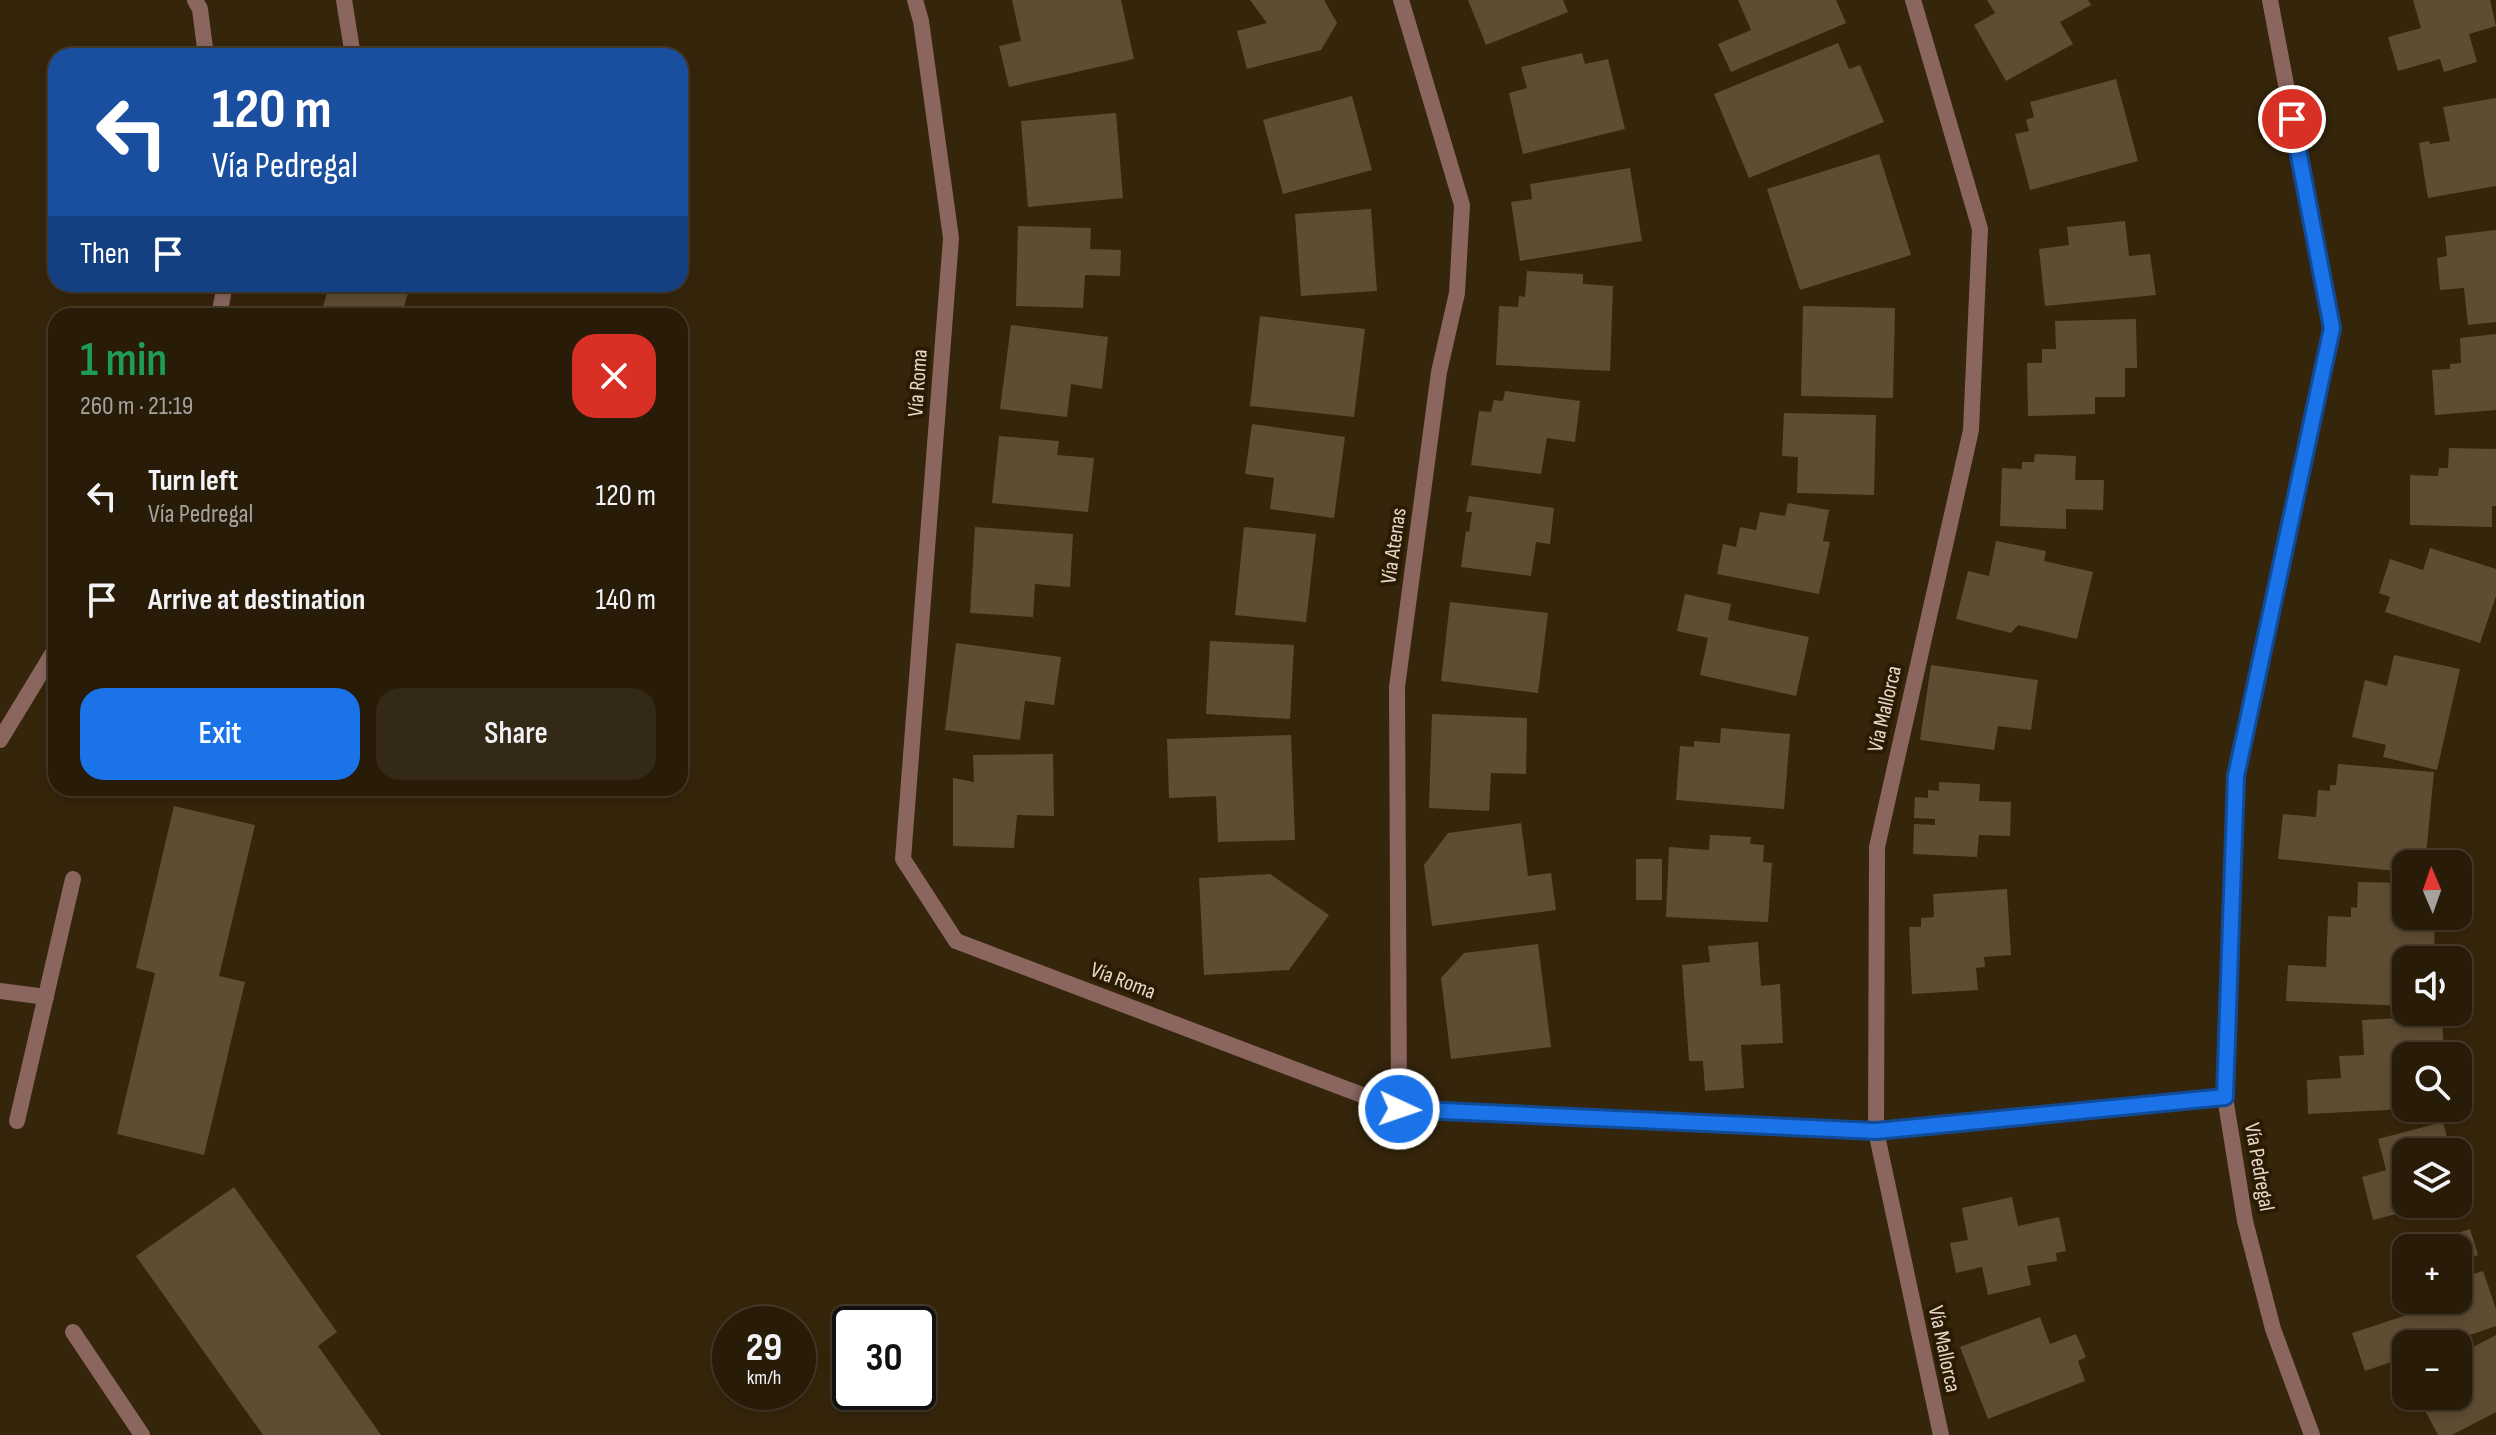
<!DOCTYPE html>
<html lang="en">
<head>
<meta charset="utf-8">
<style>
	:root { --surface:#281c08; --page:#342916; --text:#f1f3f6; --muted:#a5a19c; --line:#443a29; --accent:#1a73e8 }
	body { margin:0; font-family:"Sofia Sans Condensed",sans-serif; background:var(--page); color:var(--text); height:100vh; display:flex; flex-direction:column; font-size:30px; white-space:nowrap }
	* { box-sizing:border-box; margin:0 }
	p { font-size:26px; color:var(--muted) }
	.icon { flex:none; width:44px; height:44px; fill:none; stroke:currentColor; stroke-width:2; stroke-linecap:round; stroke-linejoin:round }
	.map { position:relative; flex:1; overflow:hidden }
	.panel { position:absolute; left:48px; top:308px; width:640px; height:488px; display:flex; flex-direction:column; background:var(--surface); border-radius:24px; box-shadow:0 4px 12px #0003,0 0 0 2px var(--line) }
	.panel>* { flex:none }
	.hud { position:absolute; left:48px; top:48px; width:640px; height:244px; border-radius:24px; box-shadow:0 4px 12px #0003,0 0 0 2px var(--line); background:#1a4fa0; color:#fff; overflow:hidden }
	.needle { width:52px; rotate:358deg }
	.fabs { position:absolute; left:2392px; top:850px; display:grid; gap:16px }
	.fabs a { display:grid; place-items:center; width:80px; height:80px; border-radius:16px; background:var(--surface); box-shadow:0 4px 12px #0003,0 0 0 2px var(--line); font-size:40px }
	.speed { position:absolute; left:712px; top:1306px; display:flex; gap:16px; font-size:40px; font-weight:700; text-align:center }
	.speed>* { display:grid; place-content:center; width:104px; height:104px; border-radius:50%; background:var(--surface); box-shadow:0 4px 12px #0003,0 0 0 2px var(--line); line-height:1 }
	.speed small { font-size:20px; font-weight:400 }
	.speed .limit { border:4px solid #111; border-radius:12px; background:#fff; color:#111 }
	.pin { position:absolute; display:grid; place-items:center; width:68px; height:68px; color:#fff; margin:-34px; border:4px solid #fff; border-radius:50%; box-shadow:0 2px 8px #0007 }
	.me { position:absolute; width:88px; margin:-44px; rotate:93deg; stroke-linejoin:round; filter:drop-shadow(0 0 6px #0008) }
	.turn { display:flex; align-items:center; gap:28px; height:168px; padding:0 32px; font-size:36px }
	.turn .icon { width:104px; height:104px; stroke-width:2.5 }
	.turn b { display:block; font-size:56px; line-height:68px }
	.then { display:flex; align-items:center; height:76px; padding:0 32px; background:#0003; gap:16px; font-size:30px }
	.round { display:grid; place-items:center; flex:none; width:84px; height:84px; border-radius:24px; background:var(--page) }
	.head { display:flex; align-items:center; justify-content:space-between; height:136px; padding:0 32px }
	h1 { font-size:48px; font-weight:600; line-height:60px; color:#1e9e55 }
	.button { display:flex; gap:16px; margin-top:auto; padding:16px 32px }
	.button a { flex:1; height:92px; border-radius:24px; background:var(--accent); color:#fff; font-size:32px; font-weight:600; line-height:92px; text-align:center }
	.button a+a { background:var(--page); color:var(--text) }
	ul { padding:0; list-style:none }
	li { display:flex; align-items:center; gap:24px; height:104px; padding:0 32px }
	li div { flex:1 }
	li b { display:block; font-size:30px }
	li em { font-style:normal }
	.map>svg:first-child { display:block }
</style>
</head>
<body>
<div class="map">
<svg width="2496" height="1435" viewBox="0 0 2496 1435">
	<rect width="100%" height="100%" fill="#35250b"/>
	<g fill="#5f4d33">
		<polygon points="1012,0 1121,0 1134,59 1009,87 999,46 1021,41"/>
		<polygon points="1250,0 1324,0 1337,23 1321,50 1247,69 1237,31 1267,23"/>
		<polygon points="1468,0 1563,0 1568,12 1486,45"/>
		<polygon points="1738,0 1836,0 1846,23 1731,72 1718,44 1751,30"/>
		<polygon points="1987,0 2088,0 2091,5 2060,22 2073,44 2006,81 1974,25 1995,13"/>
		<polygon points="2413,0 2490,0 2496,26 2469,34 2477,62 2444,72 2440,59 2398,71 2388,37 2421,28"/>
		<polygon points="1838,43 1849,69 1860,65 1884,122 1749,178 1714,94"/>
		<polygon points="1582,53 1585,64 1608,59 1625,129 1523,154 1509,93 1527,88 1521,67"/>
		<polygon points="2116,79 2138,161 2030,190 2015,134 2029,131 2026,120 2034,117 2030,102"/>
		<polygon points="1352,96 1372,170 1283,194 1263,120"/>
		<polygon points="2496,98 2496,186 2428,198 2419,143 2429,141 2430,144 2450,141 2443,107"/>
		<polygon points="1116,113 1123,198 1028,207 1021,121"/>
		<polygon points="1879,154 1911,255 1800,290 1767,189"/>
		<polygon points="1630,168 1642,241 1520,261 1511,202 1532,199 1530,184"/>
		<polygon points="1371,209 1377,291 1301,296 1295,214"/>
		<polygon points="2125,221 2129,256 2150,254 2156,295 2045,306 2039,249 2069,245 2067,227"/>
		<polygon points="1018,226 1091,228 1090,249 1121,250 1120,276 1085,275 1083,308 1016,306"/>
		<polygon points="2496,230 2496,322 2468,325 2464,288 2440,290 2437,258 2447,256 2445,236"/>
		<polygon points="1527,271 1583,274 1583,284 1613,286 1610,371 1496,365 1499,306 1518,307 1519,296 1525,297"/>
		<polygon points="330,284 411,284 401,316 320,316"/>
		<polygon points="1803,306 1895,308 1893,398 1801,396"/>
		<polygon points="1260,316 1365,329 1354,417 1250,406"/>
		<polygon points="2136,319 2137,368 2125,368 2125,397 2095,397 2095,414 2028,416 2027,363 2042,363 2042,349 2056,349 2055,321"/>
		<polygon points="1011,325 1108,337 1102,389 1071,384 1067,417 1000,409"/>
		<polygon points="2496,334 2496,410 2435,415 2432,370 2450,369 2450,364 2461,363 2460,338"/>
		<polygon points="1505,391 1580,401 1575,442 1547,438 1541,474 1471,465 1479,411 1491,412 1494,400 1503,401"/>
		<polygon points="1784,413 1876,415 1874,495 1797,493 1798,457 1782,456"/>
		<polygon points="1252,424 1345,437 1334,518 1270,509 1274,478 1245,474"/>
		<polygon points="999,436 1059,441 1057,455 1094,458 1088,512 992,503"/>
		<polygon points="2449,448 2496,449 2496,506 2492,506 2492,527 2410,525 2410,475 2438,476 2439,468 2448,468"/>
		<polygon points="2035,454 2076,456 2075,480 2104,480 2103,510 2066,509 2066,529 2000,526 2002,468 2022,469 2022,462 2034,462"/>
		<polygon points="1469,496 1554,508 1550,544 1536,542 1531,576 1461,567 1466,531 1469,532 1472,512 1466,512"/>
		<polygon points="1788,503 1829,510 1823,541 1830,542 1819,594 1717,574 1723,544 1736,547 1740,527 1756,530 1760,512 1785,516"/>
		<polygon points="975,527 1073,534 1070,587 1035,584 1033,617 970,613"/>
		<polygon points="1244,527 1316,534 1306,622 1235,615"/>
		<polygon points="1996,541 2046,551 2044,561 2093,572 2077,639 2018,625 2011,633 1956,619 1968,571 1989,576"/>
		<polygon points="2430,548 2496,569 2496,596 2480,643 2385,612 2390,597 2379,593 2390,559 2423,570"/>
		<polygon points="1685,594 1731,604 1728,620 1809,637 1796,696 1700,675 1708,638 1677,631"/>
		<polygon points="1450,602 1548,613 1538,693 1441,681"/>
		<polygon points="1210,641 1294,645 1290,719 1206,714"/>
		<polygon points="956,643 1061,657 1054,705 1025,701 1020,740 945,730"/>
		<polygon points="2394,655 2460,669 2437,770 2383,757 2386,745 2352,737 2365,680 2387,686"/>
		<polygon points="1931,665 2038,680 2031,730 1998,726 1994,750 1920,740"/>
		<polygon points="1432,714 1527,718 1526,774 1491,773 1489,811 1429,808"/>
		<polygon points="1721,728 1790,734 1784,809 1676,800 1680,746 1694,747 1694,741 1720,743"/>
		<polygon points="1291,735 1295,840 1218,842 1216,796 1169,798 1167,739"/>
		<polygon points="1053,754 1054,816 1017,815 1014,848 953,846 953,778 974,782 973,755"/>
		<polygon points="2338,764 2434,772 2425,864 2406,864 2406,872 2278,859 2283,814 2316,817 2318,790 2330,791 2330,785 2336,785"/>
		<polygon points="1939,782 1980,784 1979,801 2011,802 2010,836 1979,835 1977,857 1913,854 1914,824 1935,825 1935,819 1914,818 1915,797 1928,798 1928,790 1939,791"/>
		<polygon points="174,806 255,825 219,976 245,982 204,1155 117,1134 155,973 136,968"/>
		<polygon points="1521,823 1528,876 1551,873 1556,910 1432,926 1424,865 1448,833"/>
		<polygon points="1710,835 1751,837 1750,844 1764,845 1763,862 1772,863 1768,922 1666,917 1669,847 1709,850"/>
		<rect x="1636" y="859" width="26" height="41"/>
		<polygon points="1270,874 1329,915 1289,970 1204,975 1199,878"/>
		<polygon points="2358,882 2406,883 2406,916 2435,916 2434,960 2406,960 2406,1006 2286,1001 2288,965 2326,967 2328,916 2351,917 2351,907 2357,908"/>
		<polygon points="2007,889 2011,955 1984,957 1985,967 1976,968 1978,990 1912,994 1909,927 1921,927 1921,918 1934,917 1933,894"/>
		<polygon points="1758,942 1761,986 1780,984 1783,1043 1741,1045 1744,1088 1705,1091 1703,1061 1689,1061 1682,965 1710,962 1708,946"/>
		<polygon points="1538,944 1551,1047 1451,1059 1441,978 1464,953"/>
		<polygon points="2442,1016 2444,1056 2406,1056 2406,1109 2308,1114 2307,1080 2341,1078 2339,1056 2364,1055 2362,1020"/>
		<polygon points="2443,1122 2451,1152 2406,1152 2406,1204 2431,1205 2373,1220 2362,1177 2386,1170 2378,1139"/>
		<polygon points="234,1187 337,1332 318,1346 381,1435 263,1435 136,1256"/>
		<polygon points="2012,1197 2018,1226 2059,1217 2066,1251 2056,1253 2057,1261 2027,1266 2031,1285 1988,1295 1982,1267 1956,1273 1950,1243 1968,1240 1962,1208"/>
		<polygon points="2470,1229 2478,1255 2462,1261 2467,1276 2483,1271 2496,1309 2496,1326 2444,1344 2406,1344 2406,1357 2365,1371 2352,1333 2410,1314 2390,1256 2406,1250 2406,1300 2458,1300 2458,1248 2415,1247"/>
		<polygon points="2040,1317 2050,1344 2076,1334 2086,1357 2078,1361 2085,1381 1988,1419 1960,1347"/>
		<polygon points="2496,1335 2496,1412 2452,1435 2438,1435 2420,1401 2430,1396 2458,1396 2458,1381 2462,1379 2458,1371 2458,1355"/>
	</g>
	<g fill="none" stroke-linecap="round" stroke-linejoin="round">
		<g stroke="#8a665f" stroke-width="16">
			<polyline points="344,0 353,56"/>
			<polyline points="0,991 46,997"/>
			<polyline points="17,1121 73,879"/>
			<polyline points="73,1332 142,1435"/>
		</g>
		<g stroke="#8a665f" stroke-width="16">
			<polyline points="195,0 200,9 206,56"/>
			<polyline points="915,0 921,21 951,238 903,859 956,941 1399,1109 1876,1131 2225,1097"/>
			<polyline points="1913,0 1980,229 1971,430 1877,847 1876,1131 1941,1435"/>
			<polyline points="2270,0 2332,328 2236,776 2225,1097 2245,1221 2273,1329 2312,1435"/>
			<polyline points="219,316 225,284"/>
			<polyline points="0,740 56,648"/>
			<polyline points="1399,1109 1397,687 1439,372 1457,293 1462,205 1401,0"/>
		</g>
	</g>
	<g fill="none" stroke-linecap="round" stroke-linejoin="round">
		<g stroke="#114b97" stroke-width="20">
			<polyline id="route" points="1399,1109 1876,1131 2225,1097 2236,776 2332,328 2292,119"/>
		</g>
		<use href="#route" stroke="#1a73e8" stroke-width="14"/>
	</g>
	<g text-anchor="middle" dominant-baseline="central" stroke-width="8" stroke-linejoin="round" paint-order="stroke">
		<g font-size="22" fill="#e4d9cb" stroke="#2b1b02">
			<text transform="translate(918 383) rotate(-86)">Vía Roma</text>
			<text transform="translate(1394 546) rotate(-82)">Vía Atenas</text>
			<text transform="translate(1885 709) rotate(-77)">Vía Mallorca</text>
			<text transform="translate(1123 981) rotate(21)">Vía Roma</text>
			<text transform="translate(2259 1167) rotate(80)">Vía Pedregal</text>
			<text transform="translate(1944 1349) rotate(78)">Vía Mallorca</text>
		</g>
	</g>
</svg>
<div class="fabs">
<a><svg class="needle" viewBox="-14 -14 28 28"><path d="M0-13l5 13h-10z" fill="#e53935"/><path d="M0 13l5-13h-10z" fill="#a5a19c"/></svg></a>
<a><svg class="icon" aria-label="sound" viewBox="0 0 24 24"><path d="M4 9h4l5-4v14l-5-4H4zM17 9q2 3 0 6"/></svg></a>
<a><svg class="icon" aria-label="search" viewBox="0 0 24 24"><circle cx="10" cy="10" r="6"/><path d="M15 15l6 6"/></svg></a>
<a><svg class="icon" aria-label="layers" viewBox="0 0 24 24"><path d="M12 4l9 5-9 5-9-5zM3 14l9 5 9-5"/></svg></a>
<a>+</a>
<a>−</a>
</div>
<div class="speed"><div>29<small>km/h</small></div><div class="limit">30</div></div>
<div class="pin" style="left:2292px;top:119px;background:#d93025"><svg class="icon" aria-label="arrive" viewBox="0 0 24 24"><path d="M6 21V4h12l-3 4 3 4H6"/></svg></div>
<svg class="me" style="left:1399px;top:1109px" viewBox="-20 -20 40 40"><circle r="17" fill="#1a73e8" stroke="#fff" stroke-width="3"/><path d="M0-11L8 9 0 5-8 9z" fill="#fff"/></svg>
<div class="hud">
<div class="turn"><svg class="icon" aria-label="left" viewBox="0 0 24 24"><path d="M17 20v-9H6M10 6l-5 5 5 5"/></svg><div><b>120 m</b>Vía Pedregal</div></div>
<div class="then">Then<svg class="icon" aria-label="arrive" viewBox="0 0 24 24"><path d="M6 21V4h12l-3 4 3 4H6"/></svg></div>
</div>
<section class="panel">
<div class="head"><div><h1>1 min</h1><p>260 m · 21:19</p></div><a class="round" style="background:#d93025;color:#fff"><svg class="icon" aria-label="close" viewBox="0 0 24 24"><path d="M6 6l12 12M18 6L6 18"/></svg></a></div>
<ul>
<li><svg class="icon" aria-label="left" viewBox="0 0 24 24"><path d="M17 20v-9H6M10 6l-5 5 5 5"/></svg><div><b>Turn left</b><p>Vía Pedregal</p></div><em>120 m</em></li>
<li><svg class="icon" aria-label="arrive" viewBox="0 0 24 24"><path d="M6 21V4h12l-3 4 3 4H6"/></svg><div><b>Arrive at destination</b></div><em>140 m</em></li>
</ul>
<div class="button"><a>Exit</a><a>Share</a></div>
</section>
</div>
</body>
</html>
